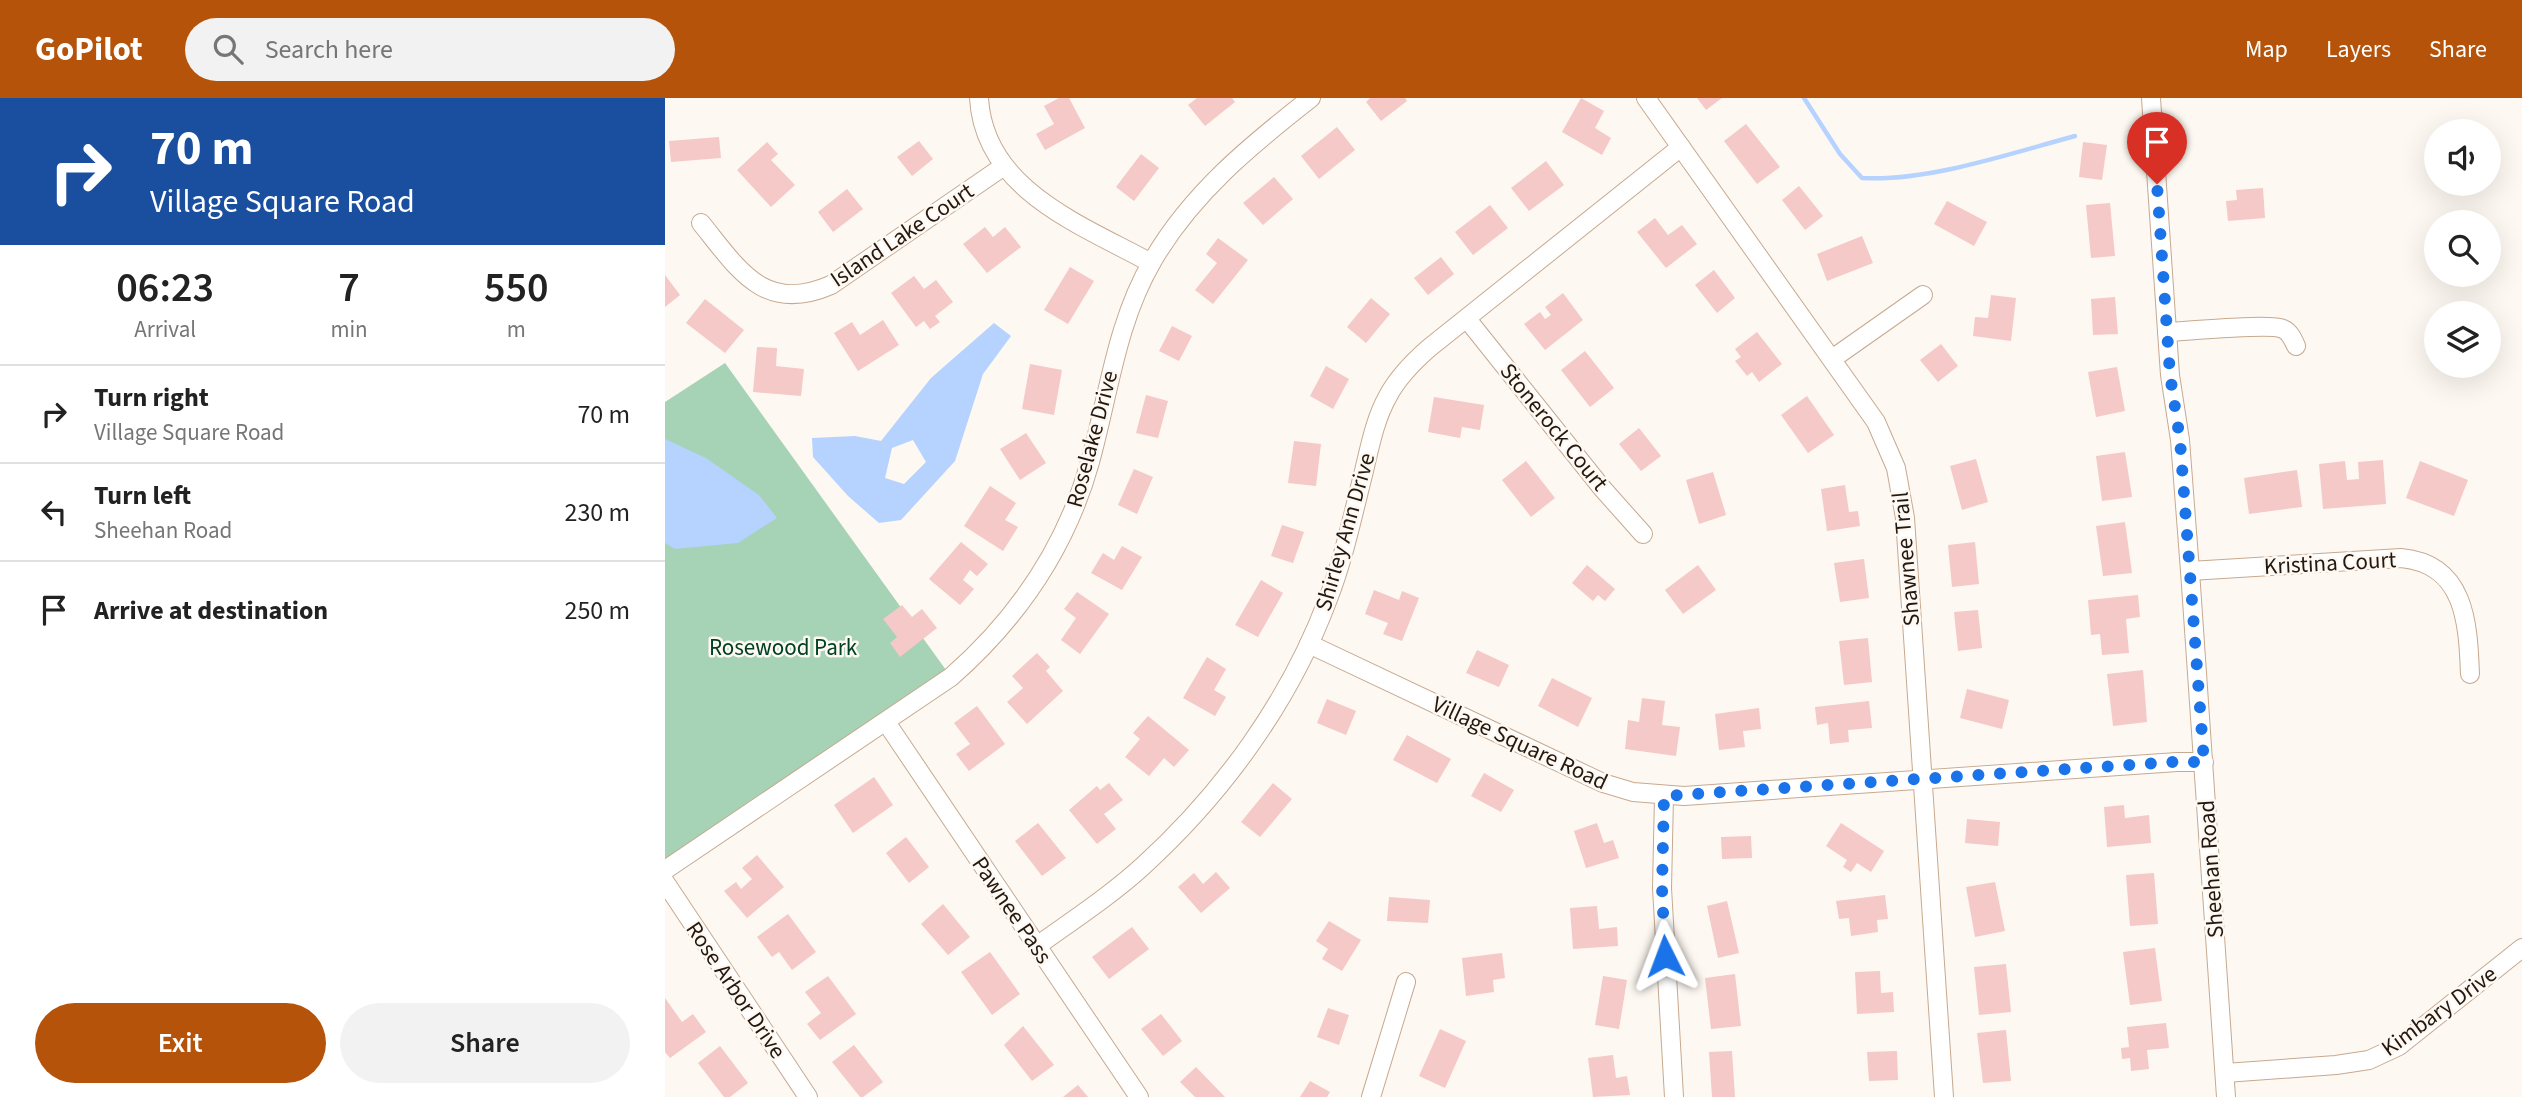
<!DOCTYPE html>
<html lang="en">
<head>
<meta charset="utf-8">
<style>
	:root { --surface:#fff; --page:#f2f2f2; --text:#222; --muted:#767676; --line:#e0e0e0; --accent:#b45309 }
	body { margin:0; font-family:"Source Sans 3",sans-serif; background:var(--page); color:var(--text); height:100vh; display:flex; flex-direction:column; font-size:26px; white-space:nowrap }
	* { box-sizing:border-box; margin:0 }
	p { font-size:23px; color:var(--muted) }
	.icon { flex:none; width:38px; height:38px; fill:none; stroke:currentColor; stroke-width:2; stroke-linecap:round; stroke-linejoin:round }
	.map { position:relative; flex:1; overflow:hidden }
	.side { display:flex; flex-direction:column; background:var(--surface); width:665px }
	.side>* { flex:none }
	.guide { background:#1a4fa0; color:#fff; overflow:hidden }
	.fabs { position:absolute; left:1759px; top:21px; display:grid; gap:14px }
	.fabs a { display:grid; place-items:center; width:77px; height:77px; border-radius:50%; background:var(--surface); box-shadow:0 7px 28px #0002; font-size:35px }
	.pin { position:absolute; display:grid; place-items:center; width:60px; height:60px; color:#fff; margin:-72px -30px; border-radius:50% 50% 50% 0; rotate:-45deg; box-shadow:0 0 7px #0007 }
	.pin .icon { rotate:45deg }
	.me { position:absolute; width:77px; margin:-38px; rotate:357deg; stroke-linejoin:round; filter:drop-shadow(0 0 5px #0008) }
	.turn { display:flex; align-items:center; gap:24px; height:147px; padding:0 35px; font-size:32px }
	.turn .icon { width:91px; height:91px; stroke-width:2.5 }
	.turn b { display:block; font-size:49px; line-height:60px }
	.eta { display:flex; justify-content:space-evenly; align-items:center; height:119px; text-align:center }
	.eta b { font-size:42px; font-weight:600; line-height:49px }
	.button { display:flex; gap:14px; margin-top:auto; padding:14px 35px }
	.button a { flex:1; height:80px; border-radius:42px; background:var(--accent); color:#fff; font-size:28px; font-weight:600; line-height:80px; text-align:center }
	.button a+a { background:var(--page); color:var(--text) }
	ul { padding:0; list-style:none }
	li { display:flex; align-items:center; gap:21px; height:98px; padding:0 35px; border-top:2px solid var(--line) }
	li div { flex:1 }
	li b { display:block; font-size:26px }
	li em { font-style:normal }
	header { display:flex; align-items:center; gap:42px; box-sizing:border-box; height:98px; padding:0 35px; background:var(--accent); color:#fff }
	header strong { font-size:33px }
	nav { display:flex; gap:38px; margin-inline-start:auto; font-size:24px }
	.search { width:490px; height:63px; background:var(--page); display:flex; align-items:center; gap:18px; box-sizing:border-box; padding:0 24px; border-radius:38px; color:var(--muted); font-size:26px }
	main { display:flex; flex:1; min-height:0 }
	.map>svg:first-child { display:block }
</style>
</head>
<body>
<header>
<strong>GoPilot</strong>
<div class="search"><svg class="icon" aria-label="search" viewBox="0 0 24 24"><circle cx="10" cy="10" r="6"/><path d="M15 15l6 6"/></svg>Search here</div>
<nav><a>Map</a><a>Layers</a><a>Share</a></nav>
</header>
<main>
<section class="side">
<div class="guide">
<div class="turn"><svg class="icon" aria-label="right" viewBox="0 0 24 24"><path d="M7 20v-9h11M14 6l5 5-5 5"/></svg><div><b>70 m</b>Village Square Road</div></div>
</div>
<div class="eta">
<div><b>06:23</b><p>Arrival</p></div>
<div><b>7</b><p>min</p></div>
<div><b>550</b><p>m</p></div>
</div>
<ul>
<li><svg class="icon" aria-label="right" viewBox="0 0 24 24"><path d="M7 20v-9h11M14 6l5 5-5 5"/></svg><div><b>Turn right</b><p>Village Square Road</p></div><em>70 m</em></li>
<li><svg class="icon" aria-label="left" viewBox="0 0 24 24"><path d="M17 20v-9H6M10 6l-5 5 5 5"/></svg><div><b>Turn left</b><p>Sheehan Road</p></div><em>230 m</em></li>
<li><svg class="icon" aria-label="arrive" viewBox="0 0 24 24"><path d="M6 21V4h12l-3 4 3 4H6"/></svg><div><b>Arrive at destination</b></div><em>250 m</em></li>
</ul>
<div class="button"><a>Exit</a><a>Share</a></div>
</section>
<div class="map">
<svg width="1857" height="999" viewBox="0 0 1857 999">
	<rect width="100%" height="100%" fill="#fef8f2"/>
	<polygon fill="#a6d2b6" points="60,265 286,579 0,772 0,304"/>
	<g fill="#b6d2ff" fill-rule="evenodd">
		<path d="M329,225L346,238L318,276L290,363L236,422L214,425L183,398L148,359L147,340L190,338L216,343L266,280ZM248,342L261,364L239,386L220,380L227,350Z"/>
		<polygon points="0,341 41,360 94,397 112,420 73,445 10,451 0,445"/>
	</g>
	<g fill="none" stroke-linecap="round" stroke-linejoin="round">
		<path stroke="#b6d2ff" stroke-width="4.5" d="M1139,0L1175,56L1197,80C1262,84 1347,55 1410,38"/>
	</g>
	<g fill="#f4c9c7">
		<polygon points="394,0 404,0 420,30 380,52 371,36 389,26 379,8"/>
		<polygon points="532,0 567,0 570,4 540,28 523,7"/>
		<polygon points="705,0 740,0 742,3 716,23 701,4"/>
		<polygon points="916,0 939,13 930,30 946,40 937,57 897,34"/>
		<polygon points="1032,0 1057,0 1041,12"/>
		<polygon points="1081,26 1115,69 1092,86 1059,43"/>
		<polygon points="672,29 690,52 654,81 636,58"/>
		<polygon points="54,39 56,60 6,64 4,43"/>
		<polygon points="254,43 268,61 247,78 232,59"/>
		<polygon points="102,44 113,56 106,62 130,87 106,109 72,72"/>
		<polygon points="1418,44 1442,47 1437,82 1414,79"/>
		<polygon points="476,56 494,70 469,103 451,89"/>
		<polygon points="881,63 899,87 864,113 846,90"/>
		<polygon points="609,79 628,101 598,127 578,105"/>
		<polygon points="1134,88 1158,118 1140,132 1117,102"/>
		<polygon points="1598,90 1600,120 1563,123 1561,103 1572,102 1571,92"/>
		<polygon points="182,91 198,111 168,134 153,114"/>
		<polygon points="1282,103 1322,124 1309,148 1269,126"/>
		<polygon points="1445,105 1450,158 1426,160 1421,107"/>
		<polygon points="825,107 843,130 808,157 790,134"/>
		<polygon points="990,120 1003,137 1017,127 1032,146 1001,170 972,134"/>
		<polygon points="320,129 328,139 340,129 356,149 322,175 298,146"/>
		<polygon points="1197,138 1208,165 1162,183 1152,156"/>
		<polygon points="553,140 583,162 548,206 530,192 552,165 541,156"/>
		<polygon points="776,159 789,176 763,197 749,180"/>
		<polygon points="405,169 429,183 403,226 379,212"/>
		<polygon points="1049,172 1070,200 1052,215 1030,187"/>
		<polygon points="0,177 15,197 0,209"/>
		<polygon points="249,178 259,191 271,182 288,204 270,218 275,224 265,231 259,223 251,229 226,195"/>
		<polygon points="898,195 918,222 880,252 859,226 875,214 880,221 886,217 880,209"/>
		<polygon points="1326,197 1351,200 1346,243 1308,238 1310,219 1323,220"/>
		<polygon points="1450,199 1453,236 1428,237 1426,201"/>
		<polygon points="706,200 725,216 701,245 682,229"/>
		<polygon points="40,201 79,232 60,255 21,225"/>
		<polygon points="218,222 234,247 193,273 169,235 187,224 195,237"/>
		<polygon points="507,228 527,238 514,263 494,253"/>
		<polygon points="1092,234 1117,266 1094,284 1087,274 1082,278 1070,263 1076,259 1070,251"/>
		<polygon points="1276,246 1293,268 1273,284 1255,262"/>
		<polygon points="92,249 112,250 111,268 139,271 136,298 88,294"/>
		<polygon points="920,253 949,290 925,309 896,272"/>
		<polygon points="365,266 397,272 389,317 357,311"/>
		<polygon points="661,268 684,281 668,311 645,298"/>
		<polygon points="1452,269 1460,313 1431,319 1423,274"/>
		<polygon points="481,297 503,303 493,340 471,335"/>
		<polygon points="1142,298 1169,337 1143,355 1116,317"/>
		<polygon points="769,299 819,307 815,332 797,329 795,340 763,334"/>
		<polygon points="974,330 996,358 976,373 954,346"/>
		<polygon points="361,335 381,365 355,382 335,351"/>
		<polygon points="629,343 656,346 651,388 623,385"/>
		<polygon points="1460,354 1467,399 1437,403 1431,358"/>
		<polygon points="1311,361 1323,404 1297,412 1285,368"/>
		<polygon points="1718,362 1721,406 1658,411 1654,366 1680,363 1682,382 1694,381 1693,364"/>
		<polygon points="861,363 890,400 866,419 837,382"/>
		<polygon points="1755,363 1803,382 1789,418 1741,400"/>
		<polygon points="469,371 488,379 472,416 453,407"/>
		<polygon points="1632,372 1637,409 1584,416 1579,380"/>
		<polygon points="1048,374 1061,417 1034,426 1021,382"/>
		<polygon points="1180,387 1184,414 1193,413 1195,428 1162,433 1156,391"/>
		<polygon points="325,388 351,405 340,422 353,429 338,453 299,428"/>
		<polygon points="1460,424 1467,475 1438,478 1431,428"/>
		<polygon points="617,427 639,434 628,465 606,458"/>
		<polygon points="296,444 323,466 312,478 305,472 298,482 309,491 295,507 264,481"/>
		<polygon points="1310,444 1314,486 1287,489 1283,447"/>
		<polygon points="457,448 477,459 457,492 426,475 438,455 449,462"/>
		<polygon points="1199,461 1204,500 1175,504 1169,465"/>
		<polygon points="922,467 950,491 940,503 933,497 928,503 907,485"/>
		<polygon points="1033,467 1051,492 1018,516 1000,492"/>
		<polygon points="596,482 618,495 593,539 570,527"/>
		<polygon points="709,492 734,502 737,493 754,500 737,543 718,536 723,525 700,516"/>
		<polygon points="412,494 444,516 415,556 396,542 411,520 399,511"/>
		<polygon points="1473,497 1475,519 1461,521 1464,555 1437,557 1435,536 1426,537 1423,502"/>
		<polygon points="237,507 247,519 257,511 272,530 235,559 225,545 232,539 218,521"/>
		<polygon points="1313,512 1317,550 1293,553 1289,514"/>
		<polygon points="1203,540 1207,584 1179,587 1174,543"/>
		<polygon points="812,552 844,567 834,589 801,575"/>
		<polygon points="372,555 385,569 381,573 398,593 362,626 342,604 358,590 347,578"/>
		<polygon points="542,559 561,571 549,592 561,599 550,618 518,600"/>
		<polygon points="1478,572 1482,624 1448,628 1442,576"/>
		<polygon points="887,580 927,600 913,629 873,608"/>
		<polygon points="1302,591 1344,602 1337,631 1295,620"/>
		<polygon points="977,600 1000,603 997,627 1015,629 1011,658 960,651 963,622 974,624"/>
		<polygon points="662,601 691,613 681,637 652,625"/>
		<polygon points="1204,603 1207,630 1183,632 1184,644 1165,646 1163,625 1152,627 1150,609"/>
		<polygon points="312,608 340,646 304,673 291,656 305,646 289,625"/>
		<polygon points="1094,610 1096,631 1078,633 1080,649 1054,652 1050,616"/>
		<polygon points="483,618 524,652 509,669 499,660 484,678 460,659 475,641 468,635"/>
		<polygon points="742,637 786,661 772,685 728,662"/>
		<polygon points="819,675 849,692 836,714 806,698"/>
		<polygon points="209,679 228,707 188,735 169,707"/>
		<polygon points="444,685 458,702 439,716 451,731 432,746 404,712 432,688 435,692"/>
		<polygon points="608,685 627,701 595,739 576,724"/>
		<polygon points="1459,707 1460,720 1484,717 1486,745 1442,749 1439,709"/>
		<polygon points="1302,721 1335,724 1333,748 1300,745"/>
		<polygon points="373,725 401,760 377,778 350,743"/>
		<polygon points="932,725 939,745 948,742 954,760 921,770 909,733"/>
		<polygon points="1176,725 1219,753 1206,774 1192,765 1186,774 1178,769 1182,762 1161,748"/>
		<polygon points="1086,738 1087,760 1057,761 1056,739"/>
		<polygon points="241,739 264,769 244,785 221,755"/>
		<polygon points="92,757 119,789 82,820 59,793 71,784 76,791 87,781 77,770"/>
		<polygon points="551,774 565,790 536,815 513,789 529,775 538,786"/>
		<polygon points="1489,775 1493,826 1465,828 1461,777"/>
		<polygon points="1330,784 1340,833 1310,839 1301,789"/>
		<polygon points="1220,797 1223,821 1212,822 1213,834 1186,838 1184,820 1174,821 1171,803"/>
		<polygon points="724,799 765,802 763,825 722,823"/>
		<polygon points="1062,803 1074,855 1053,860 1042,808"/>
		<polygon points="278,806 305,839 283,857 256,826"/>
		<polygon points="932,808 934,831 952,829 953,848 908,851 905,810"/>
		<polygon points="123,816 151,854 127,872 114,854 107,859 92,839"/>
		<polygon points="664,823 696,842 677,873 657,861 663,851 651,843"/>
		<polygon points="467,829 484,851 444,881 427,859"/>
		<polygon points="1490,850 1497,903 1465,907 1458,854"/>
		<polygon points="325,854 355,896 327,917 296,874"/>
		<polygon points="837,855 840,880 828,882 829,894 801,898 797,860"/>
		<polygon points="1341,866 1346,914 1314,917 1309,869"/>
		<polygon points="1215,873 1216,895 1228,894 1229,914 1192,916 1190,874"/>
		<polygon points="1070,876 1076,928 1046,931 1040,880"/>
		<polygon points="163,878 191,916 155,942 142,926 156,915 140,894"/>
		<polygon points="938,878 962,882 954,931 930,927"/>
		<polygon points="0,900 17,924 28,916 41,934 5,960 0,954"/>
		<polygon points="663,910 684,917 674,947 652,939"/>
		<polygon points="496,916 517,943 498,958 476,931"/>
		<polygon points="1501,925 1504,950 1482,952 1484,971 1466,973 1465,960 1457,961 1456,950 1464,949 1462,929"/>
		<polygon points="358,928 389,967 367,983 339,947"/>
		<polygon points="775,931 801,943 780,990 754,978"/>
		<polygon points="1341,932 1346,983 1318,985 1312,935"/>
		<polygon points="189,947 218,984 198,999 195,999 167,964"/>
		<polygon points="55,948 83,985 65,999 59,999 33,965"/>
		<polygon points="1067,953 1070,999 1047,999 1044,954"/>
		<polygon points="1232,953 1233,982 1204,983 1202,954"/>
		<polygon points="948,957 951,980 962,978 965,997 928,999 923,960"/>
		<polygon points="531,969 560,999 530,999 515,984"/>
		<polygon points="645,983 665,994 662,999 635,999"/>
		<polygon points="413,987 423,999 398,999"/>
	</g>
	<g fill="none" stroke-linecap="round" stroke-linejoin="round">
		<g stroke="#c7a98f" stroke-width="20">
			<g id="minor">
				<path d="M314,0C319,92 417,127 486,165"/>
				<polyline points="981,0 1211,324 1231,370 1240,420 1279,999"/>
				<polyline points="1486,0 1505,277 1515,342 1525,473 1561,999"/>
				<path d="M36,125C74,172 99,216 166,187L339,68"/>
				<polyline points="802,221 937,390 978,436"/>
				<path d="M1502,234C1522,233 1606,225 1618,231C1625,234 1628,241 1631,248"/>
				<polyline points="1167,261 1258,197"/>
				<path d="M1525,473L1736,460C1800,466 1803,524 1805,576"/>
				<polyline points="644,546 938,685 968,694 1019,698 1512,664 1539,664"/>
				<polyline points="221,624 474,999"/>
				<polyline points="999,698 997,790 1009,999"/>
				<path d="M0,772L286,579C352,521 401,450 425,364C444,296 451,225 488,162C527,95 586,47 646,0"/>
				<polyline points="0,784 143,999"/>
				<path d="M372,848C408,822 445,798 478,768C558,695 625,603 663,501C679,460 688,416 699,373C705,348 710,321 723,298C733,279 748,264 764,250L1016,49"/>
				<polyline points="1560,975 1671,967 1704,962 1734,948 1857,850"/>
				<polyline points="706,999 741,884"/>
			</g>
		</g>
		<use href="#minor" stroke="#fff" stroke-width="18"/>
	</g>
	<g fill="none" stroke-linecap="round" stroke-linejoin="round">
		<polyline stroke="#1a73e8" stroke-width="12" stroke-dasharray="0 21.6" points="1000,858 997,790 999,698 1509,664 1539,664 1515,342 1505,277 1492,86"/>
	</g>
	<g text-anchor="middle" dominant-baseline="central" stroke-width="5" stroke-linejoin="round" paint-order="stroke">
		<g font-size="23" fill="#23180f" stroke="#fef8f2">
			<text transform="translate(237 137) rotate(-34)">Island Lake Court</text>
			<text transform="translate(889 329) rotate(51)">Stonerock Court</text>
			<text transform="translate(427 341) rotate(-75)">Roselake Drive</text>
			<text transform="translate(680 434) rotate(-74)">Shirley Ann Drive</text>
			<text transform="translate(1241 461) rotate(-95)">Shawnee Trail</text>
			<text transform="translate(1665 465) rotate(-3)">Kristina Court</text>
			<text transform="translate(855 645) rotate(25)">Village Square Road</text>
			<text transform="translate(1546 771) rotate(-94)">Sheehan Road</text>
			<text transform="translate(347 812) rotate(56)">Pawnee Pass</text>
			<text transform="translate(71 892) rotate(56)">Rose Arbor Drive</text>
			<text transform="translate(1774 913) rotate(-36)">Kimbary Drive</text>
		</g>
		<g font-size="23" fill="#004023" stroke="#fef8f2">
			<text x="118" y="549">Rosewood Park</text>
		</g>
	</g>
</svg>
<div class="fabs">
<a><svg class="icon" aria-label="sound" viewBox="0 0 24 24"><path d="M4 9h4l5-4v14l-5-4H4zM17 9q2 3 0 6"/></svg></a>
<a><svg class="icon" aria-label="search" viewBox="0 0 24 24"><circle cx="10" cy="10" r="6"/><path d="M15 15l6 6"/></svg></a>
<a><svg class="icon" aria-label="layers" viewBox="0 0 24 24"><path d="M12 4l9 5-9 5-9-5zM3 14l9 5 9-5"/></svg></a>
</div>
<div class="pin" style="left:1492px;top:86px;background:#d93025"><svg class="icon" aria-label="arrive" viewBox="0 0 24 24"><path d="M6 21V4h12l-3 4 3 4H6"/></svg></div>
<svg class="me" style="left:1000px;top:858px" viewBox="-20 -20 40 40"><path d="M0-17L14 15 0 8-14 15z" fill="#1a73e8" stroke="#fff" stroke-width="4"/></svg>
</div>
</main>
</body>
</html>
